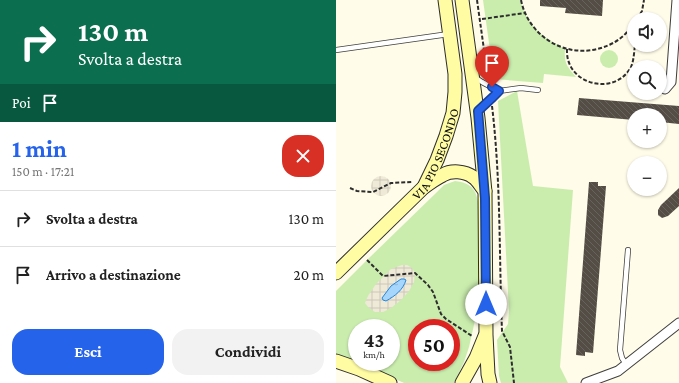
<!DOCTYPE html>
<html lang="it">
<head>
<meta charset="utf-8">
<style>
	:root { --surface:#fff; --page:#f2f2f2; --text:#222; --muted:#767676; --line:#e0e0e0; --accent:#2563eb }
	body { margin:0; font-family:"Crimson Pro",serif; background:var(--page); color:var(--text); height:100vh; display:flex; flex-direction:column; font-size:15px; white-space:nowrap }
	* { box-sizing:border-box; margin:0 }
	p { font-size:13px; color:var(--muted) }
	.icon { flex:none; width:22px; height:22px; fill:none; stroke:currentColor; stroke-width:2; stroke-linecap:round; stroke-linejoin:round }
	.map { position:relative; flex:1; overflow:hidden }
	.details { display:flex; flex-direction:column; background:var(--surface); width:336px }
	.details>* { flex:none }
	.hud { background:#0b6e4f; color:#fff; overflow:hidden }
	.fabs { position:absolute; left:291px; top:12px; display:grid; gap:8px }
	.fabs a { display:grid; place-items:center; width:40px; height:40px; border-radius:50%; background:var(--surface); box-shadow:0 1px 3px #0004; font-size:20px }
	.speed { position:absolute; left:12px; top:319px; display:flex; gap:8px; font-size:20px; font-weight:700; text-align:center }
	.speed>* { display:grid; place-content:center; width:52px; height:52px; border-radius:50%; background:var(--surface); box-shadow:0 1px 3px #0004; line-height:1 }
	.speed small { font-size:10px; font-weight:400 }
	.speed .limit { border:6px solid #d22; background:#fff; color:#111 }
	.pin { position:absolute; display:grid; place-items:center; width:34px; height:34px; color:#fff; margin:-41px -17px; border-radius:50% 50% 50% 0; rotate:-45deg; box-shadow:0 0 4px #0007 }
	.pin .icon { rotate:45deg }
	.me { position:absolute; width:44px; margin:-22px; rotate:0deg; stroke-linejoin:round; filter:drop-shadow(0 0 3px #0008) }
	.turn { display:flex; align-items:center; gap:14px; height:84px; padding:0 12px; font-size:18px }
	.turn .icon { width:52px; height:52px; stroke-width:2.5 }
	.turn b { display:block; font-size:28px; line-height:34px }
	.then { display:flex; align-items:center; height:38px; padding:0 12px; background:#0003; gap:8px; font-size:15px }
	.round { display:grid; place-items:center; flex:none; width:42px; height:42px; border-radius:16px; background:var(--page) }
	.head { display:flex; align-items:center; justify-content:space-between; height:68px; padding:0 12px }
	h1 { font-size:24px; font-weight:700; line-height:30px; color:var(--accent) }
	.action { display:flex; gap:8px; margin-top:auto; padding:8px 12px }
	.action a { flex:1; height:46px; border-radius:16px; background:var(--accent); color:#fff; font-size:16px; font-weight:700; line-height:46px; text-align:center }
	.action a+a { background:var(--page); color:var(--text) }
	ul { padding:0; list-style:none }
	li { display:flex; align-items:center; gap:12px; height:56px; padding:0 12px; border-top:1px solid var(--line) }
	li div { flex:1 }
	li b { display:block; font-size:15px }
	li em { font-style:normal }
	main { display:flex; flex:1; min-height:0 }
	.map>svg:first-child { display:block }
</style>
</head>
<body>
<main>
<section class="details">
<div class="hud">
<div class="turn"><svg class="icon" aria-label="right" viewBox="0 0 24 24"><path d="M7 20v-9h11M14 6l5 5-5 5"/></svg><div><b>130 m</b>Svolta a destra</div></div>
<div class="then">Poi<svg class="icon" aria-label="arrive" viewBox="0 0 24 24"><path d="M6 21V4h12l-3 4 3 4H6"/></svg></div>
</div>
<div class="head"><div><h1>1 min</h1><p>150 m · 17:21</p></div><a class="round" style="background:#d93025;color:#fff"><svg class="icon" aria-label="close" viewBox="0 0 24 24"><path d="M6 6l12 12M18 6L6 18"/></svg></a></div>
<ul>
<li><svg class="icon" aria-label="right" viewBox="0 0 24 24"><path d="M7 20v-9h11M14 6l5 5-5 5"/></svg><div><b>Svolta a destra</b></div><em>130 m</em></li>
<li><svg class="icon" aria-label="arrive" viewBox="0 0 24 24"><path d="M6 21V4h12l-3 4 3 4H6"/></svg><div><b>Arrivo a destinazione</b></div><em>20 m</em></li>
</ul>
<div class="action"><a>Esci</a><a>Condividi</a></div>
</section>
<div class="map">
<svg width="343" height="383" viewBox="0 0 343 383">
	<defs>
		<pattern id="plaza-grid" width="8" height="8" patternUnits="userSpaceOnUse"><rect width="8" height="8" fill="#efead8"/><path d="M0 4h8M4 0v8" fill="none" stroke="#ccc7b8"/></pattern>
		<pattern id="water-ripples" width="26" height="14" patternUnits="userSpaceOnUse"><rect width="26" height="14" fill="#a7d6fd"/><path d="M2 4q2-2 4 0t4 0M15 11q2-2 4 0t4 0" fill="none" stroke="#8eb6d8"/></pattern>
		<pattern id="building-back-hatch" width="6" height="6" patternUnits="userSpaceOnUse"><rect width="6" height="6" fill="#544d46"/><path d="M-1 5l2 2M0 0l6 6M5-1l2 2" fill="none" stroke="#68625c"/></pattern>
	</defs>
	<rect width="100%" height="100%" fill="#fffce9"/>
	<g fill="#caedae" fill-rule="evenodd">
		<path d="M147,0H184C193,28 204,35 229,49C228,64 231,66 240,77L208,74L207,83L158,79Z"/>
		<circle cx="273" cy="59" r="9"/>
		<polygon points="181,91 197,186 237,190 224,367 232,383 165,383 163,376 161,340 172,324 173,311 162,101"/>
		<path d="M119,181C137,183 141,191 143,208V292L142,307L133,347L128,362L118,383H68L27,364L0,355V291L31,260L100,193L108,185ZM21,328H55V362H21ZM81,328H115V362H81Z"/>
	</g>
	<g fill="url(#plaza-grid)">
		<circle cx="45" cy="186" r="10"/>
		<polygon points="66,265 71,265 76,268 79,273 78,282 73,291 65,300 55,308 47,312 39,312 33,308 29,303 32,296 40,284 55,269"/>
	</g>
	<path fill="url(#water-ripples)" stroke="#2686dc" d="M65,279H68L70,280C67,290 59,296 50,301L47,300L46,298L55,286Z"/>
	<g fill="url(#building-back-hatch)">
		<polygon points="204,0 267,0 266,16 229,13 230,8 204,6"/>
		<polygon points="243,98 343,106 343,124 324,122 324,115 298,115 298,120 241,115"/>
		<polygon points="253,182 262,182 262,186 270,186 257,353 249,352 249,356 240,355"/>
		<polygon points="343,188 343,206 332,216 326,218 322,215 322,210 325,205"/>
	</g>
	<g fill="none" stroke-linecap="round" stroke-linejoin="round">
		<g stroke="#3e3e3e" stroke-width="6">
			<g id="lane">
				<polyline points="0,50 113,34"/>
				<polyline points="140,78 146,82 163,91 185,88 202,90"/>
				<polyline points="144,109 157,97 163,91"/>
				<polyline points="290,364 286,358 284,350 292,250"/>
			</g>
		</g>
		<g stroke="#3e3e3e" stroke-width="11">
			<g id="street">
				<polyline points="329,89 335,82 341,0"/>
				<polyline points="250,383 282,371 343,323"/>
			</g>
		</g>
		<g stroke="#2d2d2d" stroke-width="15">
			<g id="secondary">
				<polyline points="126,0 142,118 149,192 150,335 152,374 154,383"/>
				<path d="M88,187C94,183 100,178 107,175C115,170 129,171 137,177C142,180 145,187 149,191"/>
				<path id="s1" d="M0,273L88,187L101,160L110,136L117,113L119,92V74L109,0"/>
				<polyline points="0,361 23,369 54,383"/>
				<polyline points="126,383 140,358 149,336"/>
			</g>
		</g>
		<g stroke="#2d2d2d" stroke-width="2" stroke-dasharray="4 2" stroke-linecap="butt">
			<polyline points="141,0 152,78"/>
			<path d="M185,0C193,40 237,63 275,44C284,40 291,33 298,24"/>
			<polyline points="146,19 189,13"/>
			<polyline points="301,19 306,11 308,0"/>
			<path d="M231,49C229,85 279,97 295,67C298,60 298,52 299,45"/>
			<path d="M156,106C165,181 163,256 166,331L174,347L178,383"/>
			<polyline points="14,188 21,191 37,192 55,183 76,182"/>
			<polyline points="31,260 47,276 79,273 92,285 97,292 105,314 110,319 136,336"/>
		</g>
		<use href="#lane" stroke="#fff" stroke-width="4.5"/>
		<use href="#street" stroke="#fff" stroke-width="9"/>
		<use href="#secondary" stroke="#fffca4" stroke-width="13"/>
	</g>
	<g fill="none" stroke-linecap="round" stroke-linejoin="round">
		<g stroke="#184099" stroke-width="10">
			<polyline id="route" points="150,304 149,198 142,111 157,97 163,91 156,87"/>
		</g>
		<use href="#route" stroke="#2563eb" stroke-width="7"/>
	</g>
	<g text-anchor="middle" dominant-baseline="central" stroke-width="4" stroke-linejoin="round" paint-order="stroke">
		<g font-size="13" fill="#0b0b0b" stroke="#fff">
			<text stroke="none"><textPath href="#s1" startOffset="158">VIA PIO SECONDO</textPath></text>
		</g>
	</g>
</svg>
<div class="fabs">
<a><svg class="icon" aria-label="sound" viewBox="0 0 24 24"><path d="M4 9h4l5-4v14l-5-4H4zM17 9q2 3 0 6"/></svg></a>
<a><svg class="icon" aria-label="search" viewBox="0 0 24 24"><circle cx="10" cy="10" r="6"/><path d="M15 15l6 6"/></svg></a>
<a>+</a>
<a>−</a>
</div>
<div class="speed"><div>43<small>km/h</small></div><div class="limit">50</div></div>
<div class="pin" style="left:156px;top:87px;background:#d93025"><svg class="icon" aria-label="arrive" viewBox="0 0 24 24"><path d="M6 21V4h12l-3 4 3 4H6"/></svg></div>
<svg class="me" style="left:150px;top:304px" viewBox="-20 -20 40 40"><circle r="19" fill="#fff"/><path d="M0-13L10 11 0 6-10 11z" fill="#2563eb"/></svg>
</div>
</main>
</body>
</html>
